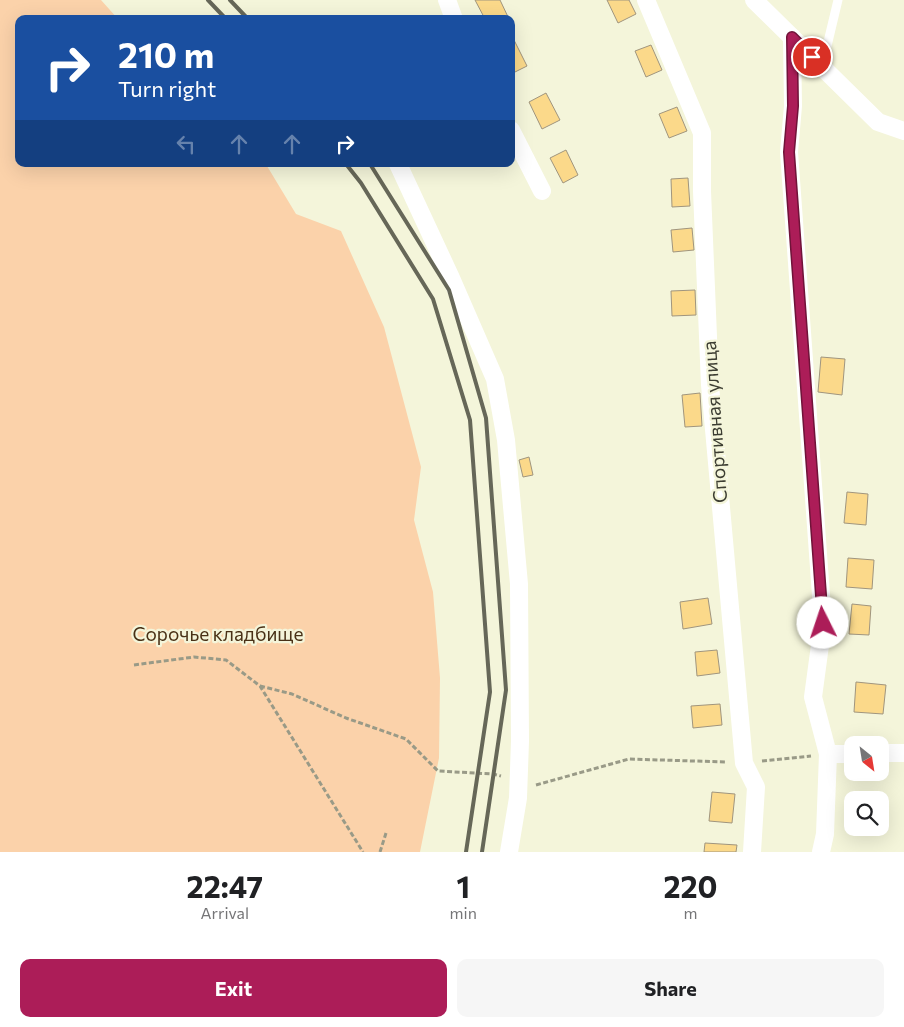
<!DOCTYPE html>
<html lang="en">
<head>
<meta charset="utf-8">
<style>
	:root { --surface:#fff; --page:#f6f6f6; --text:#202124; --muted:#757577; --accent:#ac1d58 }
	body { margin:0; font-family:Commissioner,sans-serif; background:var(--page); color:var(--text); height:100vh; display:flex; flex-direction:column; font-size:19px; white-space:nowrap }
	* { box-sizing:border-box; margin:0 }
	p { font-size:16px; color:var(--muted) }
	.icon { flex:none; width:28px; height:28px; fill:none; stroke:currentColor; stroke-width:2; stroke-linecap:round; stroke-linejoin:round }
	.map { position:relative; height:852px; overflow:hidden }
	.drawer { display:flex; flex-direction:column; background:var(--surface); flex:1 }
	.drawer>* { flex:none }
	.hud { position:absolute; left:15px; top:15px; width:500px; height:152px; border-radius:10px; box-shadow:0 5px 20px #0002; background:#1a4fa0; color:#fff; overflow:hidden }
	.needle { width:32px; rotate:150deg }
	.fabs { position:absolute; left:844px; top:736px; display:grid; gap:10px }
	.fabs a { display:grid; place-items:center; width:45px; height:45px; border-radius:10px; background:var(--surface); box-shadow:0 5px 20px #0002; font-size:25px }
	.pin { position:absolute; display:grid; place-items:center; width:42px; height:42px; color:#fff; margin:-21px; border:2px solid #fff; border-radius:50%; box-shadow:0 1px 5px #0007 }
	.me { position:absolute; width:55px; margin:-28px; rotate:356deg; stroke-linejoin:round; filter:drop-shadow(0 0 4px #0008) }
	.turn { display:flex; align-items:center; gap:18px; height:105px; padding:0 20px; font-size:22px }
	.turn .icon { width:65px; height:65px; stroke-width:2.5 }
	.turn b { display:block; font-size:35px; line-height:42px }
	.lanes { display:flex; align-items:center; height:48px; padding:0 20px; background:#0003; justify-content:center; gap:25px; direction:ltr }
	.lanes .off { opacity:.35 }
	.eta { display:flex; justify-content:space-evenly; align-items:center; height:85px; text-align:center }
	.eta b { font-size:30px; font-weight:700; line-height:35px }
	.button { display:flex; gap:10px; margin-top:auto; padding:10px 20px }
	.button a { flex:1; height:58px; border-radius:10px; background:var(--accent); color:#fff; font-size:20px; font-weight:700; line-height:58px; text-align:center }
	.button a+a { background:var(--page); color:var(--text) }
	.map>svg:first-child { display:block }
</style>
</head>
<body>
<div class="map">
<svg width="904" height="852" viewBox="0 0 904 852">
	<rect width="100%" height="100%" fill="#f4f5da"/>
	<polygon fill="#fbd2aa" points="0,0 101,0 118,19 19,19 19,164 269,164 267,166 296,214 341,231 384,327 421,467 414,520 433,592 440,678 439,758 420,852 0,852"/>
	<g fill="#fbd98a" stroke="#a0957e">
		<polygon points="475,0 500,0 509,19 485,19"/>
		<polygon points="607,0 629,0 636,14 618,23"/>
		<polygon points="513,38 527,66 511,74 511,39"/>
		<polygon points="651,45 662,70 646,77 635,51"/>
		<polygon points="546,93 560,120 542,129 529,102"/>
		<polygon points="677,107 687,131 669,138 659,114"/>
		<polygon points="566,150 578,175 563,183 550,158"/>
		<polygon points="688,178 690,206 672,207 671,179"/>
		<polygon points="692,228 694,250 673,252 671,230"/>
		<polygon points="695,290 696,315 672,316 671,291"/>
		<polygon points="821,357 845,359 842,395 818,392"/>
		<polygon points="700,393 702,426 685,427 682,395"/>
		<polygon points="529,457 533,475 523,477 519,460"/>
		<polygon points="847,492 868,494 866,525 844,523"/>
		<polygon points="848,558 874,560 872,589 846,587"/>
		<polygon points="708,598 712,624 683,629 680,602"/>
		<polygon points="852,604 871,606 869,635 849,634"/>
		<polygon points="717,650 720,673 697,676 695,652"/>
		<polygon points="856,682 886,685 883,714 854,712"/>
		<polygon points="720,704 722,725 693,728 691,706"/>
		<polygon points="712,792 735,794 732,823 709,821"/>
		<polygon points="850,796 876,799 876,800 852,800 852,824 848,824"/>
		<polygon points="705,843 737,845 736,852 704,852"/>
	</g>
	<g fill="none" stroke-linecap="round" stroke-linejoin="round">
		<g stroke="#999a87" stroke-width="3" stroke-dasharray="5 2.5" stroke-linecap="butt">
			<polyline points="134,665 194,657 226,660 260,686 363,852"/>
			<polyline points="260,686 292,694 346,718 406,739 438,771 493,774 501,776"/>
			<polyline points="762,761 811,756"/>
			<polyline points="536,785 629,759 726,762"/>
			<polyline points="380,852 386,833"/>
		</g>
		<polyline stroke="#fff" stroke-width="9" points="822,67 838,0"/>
		<g stroke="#fff" stroke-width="18">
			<polyline points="447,0 454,19"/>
			<polyline points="646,0 702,133 702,191 710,385 744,763 756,787 752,852"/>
			<polyline points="754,0 878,122 904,131"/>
			<polyline points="792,37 793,106 789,152 823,623 813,697 828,754 825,834 821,852"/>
			<polyline points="511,130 542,191"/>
			<polyline points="398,164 451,278 495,379 506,440 519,584 520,741 518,798 509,852"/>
			<polyline points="880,753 904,753"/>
			<polyline points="828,754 852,754"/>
		</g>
		<g stroke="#666758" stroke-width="4">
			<polyline points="208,0 226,19"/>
			<polyline points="230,0 248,19"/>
			<polyline points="346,164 361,183 433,299 470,420 490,692 466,852"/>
			<polyline points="370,164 449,290 486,418 506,690 482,852"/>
		</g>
	</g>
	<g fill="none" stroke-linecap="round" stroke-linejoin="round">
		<g stroke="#701339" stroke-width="12">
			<polyline id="route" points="812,57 792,37 793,106 789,152 823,623"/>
		</g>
		<use href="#route" stroke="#ac1d58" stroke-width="9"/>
	</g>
	<g text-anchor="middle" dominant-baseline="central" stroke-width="4.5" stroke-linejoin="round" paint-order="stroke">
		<g font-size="19" fill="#3c3d32" stroke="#f4f5da">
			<text transform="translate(714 422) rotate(-94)">Спортивная улица</text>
		</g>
		<g font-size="19" fill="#493116" stroke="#f4f5da">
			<text x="218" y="633">Сорочье кладбище</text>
		</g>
	</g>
</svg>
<div class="fabs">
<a><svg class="needle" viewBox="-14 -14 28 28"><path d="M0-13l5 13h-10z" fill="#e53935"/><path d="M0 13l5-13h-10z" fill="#757577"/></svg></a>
<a><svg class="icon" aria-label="search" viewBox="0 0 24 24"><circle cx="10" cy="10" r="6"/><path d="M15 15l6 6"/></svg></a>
</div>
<div class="pin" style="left:812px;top:57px;background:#d93025"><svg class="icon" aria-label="arrive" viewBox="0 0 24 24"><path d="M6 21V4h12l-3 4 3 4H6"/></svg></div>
<svg class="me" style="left:823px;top:623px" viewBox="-20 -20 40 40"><circle r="19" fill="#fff"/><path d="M0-13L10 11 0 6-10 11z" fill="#ac1d58"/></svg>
<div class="hud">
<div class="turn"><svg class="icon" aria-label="right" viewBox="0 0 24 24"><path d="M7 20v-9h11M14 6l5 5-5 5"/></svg><div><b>210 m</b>Turn right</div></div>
<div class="lanes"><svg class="icon off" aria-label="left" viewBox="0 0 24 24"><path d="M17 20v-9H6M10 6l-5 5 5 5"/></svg><svg class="icon off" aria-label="ahead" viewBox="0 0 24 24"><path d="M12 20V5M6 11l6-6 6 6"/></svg><svg class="icon off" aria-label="ahead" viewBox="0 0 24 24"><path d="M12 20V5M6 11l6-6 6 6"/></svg><svg class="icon" aria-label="right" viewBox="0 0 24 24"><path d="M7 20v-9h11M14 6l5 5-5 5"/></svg></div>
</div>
</div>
<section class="drawer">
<div class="eta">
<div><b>22:47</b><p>Arrival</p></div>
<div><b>1</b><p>min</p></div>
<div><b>220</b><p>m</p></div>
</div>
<div class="button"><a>Exit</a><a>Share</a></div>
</section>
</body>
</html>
